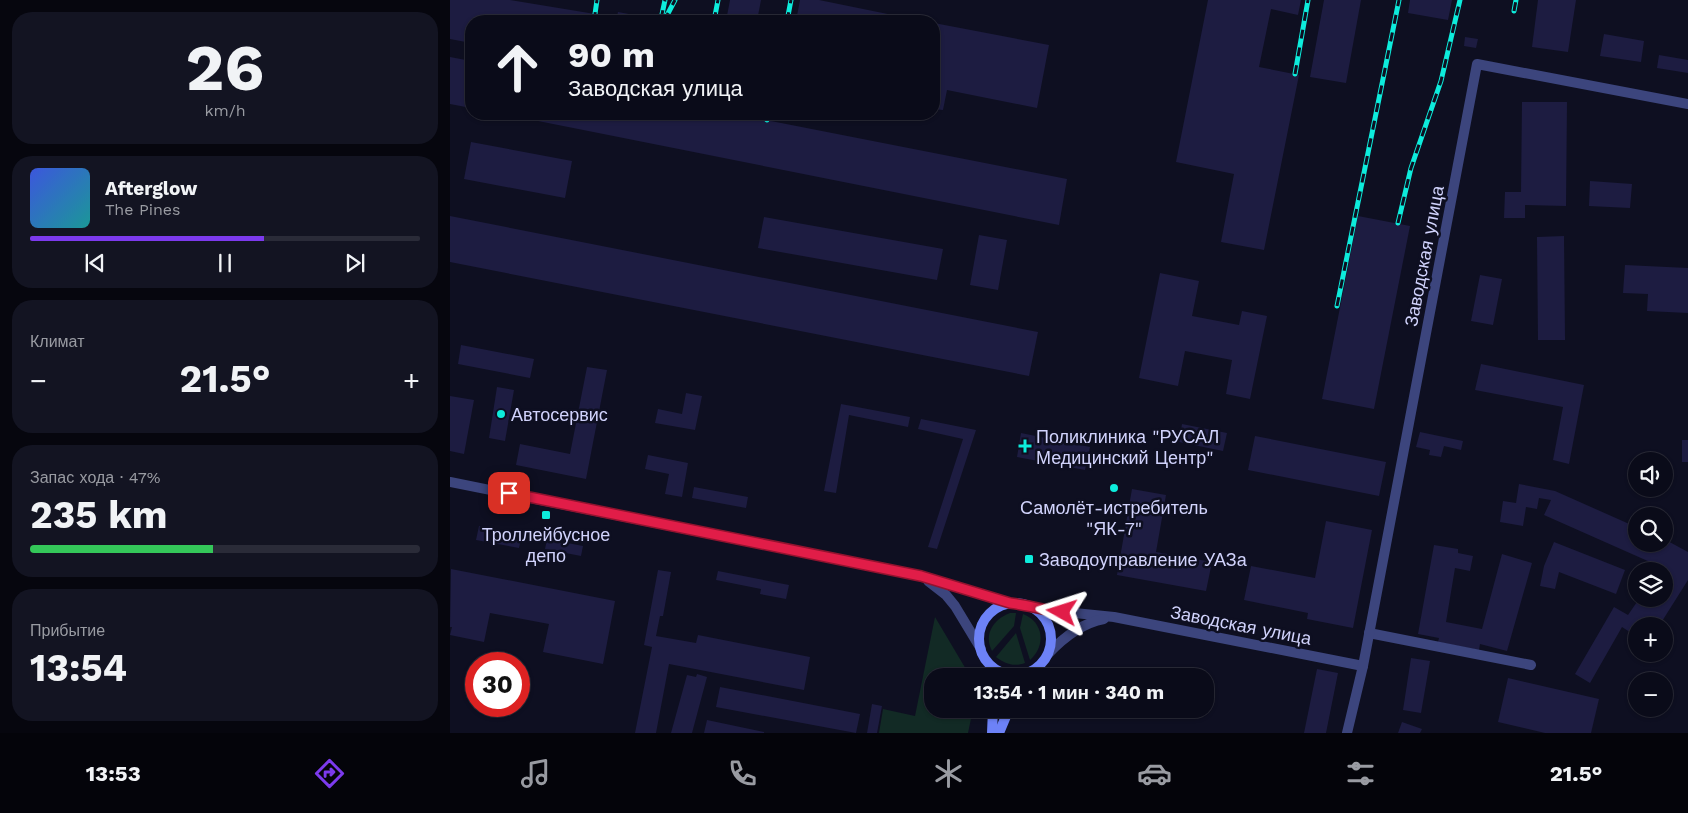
<!DOCTYPE html>
<html lang="ru">
<head>
<meta charset="utf-8">
<style>
	:root { --surface:#0a0b19; --page:#131422; --text:#f1f3f6; --muted:#999ba2; --line:#2a2b38; --accent:#7c3aed }
	body { margin:0; font-family:"Work Sans",sans-serif; background:var(--page); color:var(--text); height:100vh; display:flex; flex-direction:column; font-size:19px; white-space:nowrap }
	* { box-sizing:border-box; margin:0 }
	p { font-size:16px; color:var(--muted) }
	.icon { flex:none; width:28px; height:28px; fill:none; stroke:currentColor; stroke-width:2; stroke-linecap:round; stroke-linejoin:round }
	.map { position:relative; flex:1; overflow:hidden }
	.panel { display:flex; flex-direction:column; gap:12px; padding:12px; background:#06060e; width:450px }
	.panel>* { flex:none }
	.hud { position:absolute; left:15px; top:15px; width:475px; height:105px; border-radius:20px; box-shadow:0 1px 4px #0004,0 0 0 1px var(--line); background:#0a0b19; color:var(--text); overflow:hidden }
	.fabs { position:absolute; left:1178px; top:452px; display:grid; gap:10px }
	.fabs a { display:grid; place-items:center; width:45px; height:45px; border-radius:50%; background:var(--surface); box-shadow:0 1px 4px #0004,0 0 0 1px var(--line); font-size:25px }
	.speed { position:absolute; left:15px; top:652px; display:flex; gap:10px; font-size:25px; font-weight:700; text-align:center }
	.speed>* { display:grid; place-content:center; width:65px; height:65px; border-radius:50%; background:var(--surface); box-shadow:0 1px 4px #0004,0 0 0 1px var(--line); line-height:1 }
	.speed .limit { border:8px solid #d22; background:#fff; color:#111 }
	.pin { position:absolute; display:grid; place-items:center; width:42px; height:42px; color:#fff; margin:-21px; border-radius:10px; box-shadow:0 2px 8px #0006 }
	.me { position:absolute; width:55px; margin:-28px; rotate:276deg; stroke-linejoin:round; filter:drop-shadow(0 0 4px #0008) }
	.turn { display:flex; align-items:center; gap:18px; height:105px; padding:0 20px; font-size:22px }
	.turn .icon { width:65px; height:65px; stroke-width:2.5 }
	.turn b { display:block; font-size:35px; line-height:42px }
	.big { font-size:38px; font-weight:700; line-height:1.1 }
	.panel .widget { flex:1; display:flex; flex-direction:column; justify-content:center; gap:8px; min-width:0; padding:0 18px; border-radius:20px; background:var(--page) }
	.panel .dial { align-items:center; gap:0 }
	.dial b { font-size:65px; line-height:1 }
	.song { display:flex; align-items:center; gap:15px }
	.cover { width:60px; height:60px; border-radius:8px; background:linear-gradient(135deg,hsl(230 70% 55%),hsl(180 70% 35%)) }
	.played { height:5px; border-radius:2px; background:linear-gradient(90deg,var(--accent) 60%,var(--line) 60%) }
	.keys { display:flex; justify-content:space-around; direction:ltr }
	.heat { display:flex; justify-content:space-between; align-items:center; font-size:28px; direction:ltr }
	.charge { height:8px; border-radius:4px; background:linear-gradient(90deg,#34c759 47%,var(--line) 0) }
	.trip { position:absolute; left:474px; top:668px; width:290px; height:50px; border-radius:20px; background:var(--surface); box-shadow:0 1px 4px #0004,0 0 0 1px var(--line); font-weight:700; line-height:50px; text-align:center }
	.dock { display:flex; height:80px; justify-content:space-around; align-items:center; background:#04040a; color:var(--muted) }
	.dock .icon { width:35px; height:35px }
	.dock .active { color:var(--accent) }
	.dock b { font-size:22px; color:var(--text) }
	main { display:flex; flex:1; min-height:0 }
	.map>svg:first-child { display:block }
</style>
</head>
<body>
<main>
<section class="panel">
<div class="widget dial"><b>26</b><p>km/h</p></div>
<div class="widget">
<div class="song"><i class="cover"></i><div><b>Afterglow</b><p>The Pines</p></div></div>
<div class="played"></div>
<div class="keys"><svg class="icon" aria-label="previous" viewBox="0 0 24 24"><path d="M18 5L8 12l10 7zM5 5v14"/></svg><svg class="icon" aria-label="pause" viewBox="0 0 24 24"><path d="M8 5v14M16 5v14"/></svg><svg class="icon" aria-label="next" viewBox="0 0 24 24"><path d="M6 5l10 7-10 7zM19 5v14"/></svg></div>
</div>
<div class="widget"><p>Климат</p>
<div class="heat"><a>−</a><b class="big">21.5°</b><a>+</a></div>
</div>
<div class="widget"><p>Запас хода · 47%</p><b class="big">235 km</b><div class="charge"></div></div>
<div class="widget"><p>Прибытие</p><b class="big">13:54</b></div>
</section>
<div class="map">
<svg width="1238" height="733" viewBox="0 0 1238 733">
	<rect width="100%" height="100%" fill="#0e0f21"/>
	<g fill="#122a25">
		<path d="M560,613H566L564,626L542,651C533,634 544,619 560,613Z"/>
		<path d="M573,614C594,622 596,646 580,660L570,628Z"/>
		<polygon points="485,617 520,676 482,676 482,709 523,709 518,733 429,733 433,709 465,716"/>
		<path d="M566,633L575,663C564,667 555,664 546,657Z"/>
	</g>
	<g fill="#1d1c41">
		<polygon points="0,0 60,0 145,14 144,21 21,21 21,43 0,39"/>
		<polygon points="280,0 311,0 307,21 276,21"/>
		<polygon points="350,0 369,0 472,21 346,21"/>
		<polygon points="758,0 851,0 848,15 821,9 809,67 849,75 814,250 771,242 784,174 726,162"/>
		<polygon points="874,0 911,0 896,83 860,77"/>
		<polygon points="960,0 1002,0 998,20 958,13"/>
		<polygon points="1088,0 1126,0 1118,52 1082,47"/>
		<polygon points="168,12 195,17 194,21 166,21"/>
		<polygon points="484,23 599,45 587,108 497,90 493,110 484,109"/>
		<polygon points="1154,34 1194,41 1191,62 1150,56"/>
		<polygon points="1015,37 1028,39 1026,48 1014,46"/>
		<polygon points="1209,55 1238,60 1238,73 1207,68"/>
		<polygon points="0,57 21,61 21,108 0,104"/>
		<polygon points="1072,102 1117,102 1116,206 1075,205 1075,218 1054,218 1055,192 1071,192"/>
		<polygon points="53,114 285,114 617,179 609,225"/>
		<polygon points="21,142 122,161 115,198 14,179"/>
		<polygon points="1140,181 1182,184 1180,208 1139,206"/>
		<polygon points="0,216 588,332 579,376 0,262"/>
		<polygon points="908,216 960,226 924,409 872,399"/>
		<polygon points="314,217 493,249 487,280 308,248"/>
		<polygon points="529,235 557,240 548,290 520,285"/>
		<polygon points="1114,236 1115,340 1088,340 1087,237"/>
		<polygon points="1175,265 1238,268 1238,313 1197,311 1198,294 1173,293"/>
		<polygon points="710,273 749,281 742,316 789,325 792,311 817,316 800,399 776,394 782,360 735,351 728,386 689,378"/>
		<polygon points="1030,275 1052,279 1043,325 1021,321"/>
		<polygon points="11,345 84,359 80,378 8,364"/>
		<polygon points="1031,364 1134,385 1119,464 1103,460 1113,407 1025,390"/>
		<polygon points="137,367 157,370 136,479 66,465 70,444 120,454"/>
		<polygon points="47,387 64,390 55,441 39,438"/>
		<polygon points="236,393 252,396 245,430 205,423 208,409 232,414"/>
		<polygon points="0,396 24,400 14,454 0,451"/>
		<polygon points="391,404 460,417 458,427 399,415 386,493 374,491"/>
		<polygon points="471,419 526,430 487,549 478,547 513,439 468,429"/>
		<polygon points="732,424 777,433 773,451 729,442"/>
		<polygon points="970,432 1013,441 1011,450 994,446 991,457 979,455 980,450 966,447"/>
		<polygon points="571,433 640,447 635,470 567,457"/>
		<polygon points="805,436 936,462 929,496 798,470"/>
		<rect x="1232" y="440" width="6" height="22"/>
		<polygon points="198,455 238,463 232,497 215,494 219,474 195,469"/>
		<polygon points="1069,484 1105,491 1186,527 1186,544 1214,544 1214,539 1238,552 1238,580 1209,626 1186,626 1186,636 1172,627 1140,683 1125,674 1164,607 1178,615 1189,599 1214,599 1214,571 1206,571 1209,566 1094,515 1101,500 1089,498 1087,509 1076,507 1073,526 1050,522 1053,501 1066,503"/>
		<polygon points="244,487 298,497 296,508 242,498"/>
		<polygon points="682,489 716,495 706,552 762,562 756,591 667,575"/>
		<polygon points="876,521 922,530 903,628 857,619 858,613 794,600 801,566 865,578"/>
		<polygon points="29,526 72,534 69,548 26,540"/>
		<polygon points="97,539 133,546 131,556 95,549"/>
		<polygon points="1104,542 1175,570 1166,594 1109,572 1105,589 1090,586 1094,566"/>
		<polygon points="984,545 1008,549 1008,553 1023,556 1020,571 1005,568 996,622 1032,629 1052,554 1082,563 1057,651 1030,644 1029,650 988,642 989,638 968,634"/>
		<polygon points="1,569 165,601 153,664 93,652 99,624 40,613 34,642 0,635 2,627 0,627"/>
		<polygon points="208,570 221,572 213,616 210,616 206,636 246,643 248,635 360,657 354,690 219,664 206,733 185,733 202,647 194,645"/>
		<polygon points="268,571 339,585 336,599 310,594 311,589 266,580"/>
		<polygon points="961,658 980,661 971,713 953,710"/>
		<polygon points="867,669 888,673 876,733 854,733"/>
		<polygon points="247,674 257,677 242,733 221,733 237,675 246,677"/>
		<polygon points="1058,678 1149,699 1141,733 1095,733 1048,722"/>
		<polygon points="270,687 410,714 406,733 266,707"/>
		<polygon points="422,704 432,706 427,733 417,733"/>
		<polygon points="257,720 314,732 314,733 254,733"/>
		<polygon points="952,722 972,729 970,733 948,733"/>
	</g>
	<g fill="none" stroke-linecap="round" stroke-linejoin="round">
		<g stroke="#3c457d" stroke-width="10">
			<polyline points="585,609 664,617 913,666"/>
			<polyline points="919,633 1081,665"/>
			<path d="M598,654C613,638 632,623 654,619"/>
			<polyline points="897,733 913,666 1027,64 1238,104"/>
		</g>
		<g stroke="#3c457d" stroke-width="10">
			<polyline points="0,482 471,576 559,603"/>
			<polyline points="478,581 496,595 505,606 531,649"/>
		</g>
		<g stroke="#6d82f7" stroke-width="10">
			<circle cx="565" cy="639" r="36"/>
			<polyline points="542,733 543,709"/>
			<polyline points="549,733 559,709"/>
		</g>
		<g stroke="#0decdc" stroke-width="5">
			<g id="rail">
				<polyline points="1064,11 1066,0"/>
				<polyline points="211,19 215,0"/>
				<polyline points="144,21 147,0"/>
				<polyline points="214,21 225,0"/>
				<polyline points="264,21 268,0"/>
				<polyline points="337,21 341,0"/>
				<polyline points="845,74 858,0"/>
				<polyline points="317,120 318,114"/>
				<polyline points="948,223 961,168 991,81 1010,0"/>
				<polyline points="887,306 949,0"/>
			</g>
		</g>
		<use href="#rail" stroke="#0e0f21" stroke-width="3" stroke-dasharray="9" stroke-linecap="butt"/>
	</g>
	<g fill="none" stroke-linecap="round" stroke-linejoin="round">
		<g stroke="#92132f" stroke-width="12">
			<path id="route" d="M59,493L471,576L560,603C577,605 594,610 612,612"/>
		</g>
		<use href="#route" stroke="#e11d48" stroke-width="9"/>
	</g>
	<g fill="#0decdc" stroke="#0e0f21" stroke-width="2">
		<circle cx="51" cy="414" r="5"/>
		<path d="M572.5 438.5h5v5h5v5h-5v5h-5v-5h-5v-5h5z"/>
		<circle cx="664" cy="488" r="5"/>
		<rect x="91" y="510" width="10" height="10" rx="2.5"/>
		<rect x="574" y="554" width="10" height="10" rx="2.5"/>
	</g>
	<g text-anchor="middle" dominant-baseline="central" stroke-width="5" stroke-linejoin="round" paint-order="stroke">
		<g font-size="18" fill="#d1d3fc" stroke="#0e0f21">
			<text transform="translate(974 256) rotate(-79)">Заводская улица</text>
			<text transform="translate(791 625) rotate(11)">Заводская улица</text>
		</g>
		<g font-size="18" fill="#d1d3fc" stroke="#0e0f21" text-anchor="start">
			<text x="61" y="414">Автосервис</text>
			<text x="586" y="436">Поликлиника "РУСАЛ<tspan x="586" dy="21">Медицинский Центр"</tspan></text>
			<text x="664" y="507" text-anchor="middle">Самолёт-истребитель<tspan x="664" dy="21">"ЯК-7"</tspan></text>
			<text x="96" y="534" text-anchor="middle">Троллейбусное<tspan x="96" dy="21">депо</tspan></text>
			<text x="589" y="559">Заводоуправление УАЗа</text>
		</g>
	</g>
</svg>
<div class="fabs">
<a><svg class="icon" aria-label="sound" viewBox="0 0 24 24"><path d="M4 9h4l5-4v14l-5-4H4zM17 9q2 3 0 6"/></svg></a>
<a><svg class="icon" aria-label="search" viewBox="0 0 24 24"><circle cx="10" cy="10" r="6"/><path d="M15 15l6 6"/></svg></a>
<a><svg class="icon" aria-label="layers" viewBox="0 0 24 24"><path d="M12 4l9 5-9 5-9-5zM3 14l9 5 9-5"/></svg></a>
<a>+</a>
<a>−</a>
</div>
<div class="speed"><div class="limit">30</div></div>
<div class="pin" style="left:59px;top:493px;background:#d93025"><svg class="icon" aria-label="arrive" viewBox="0 0 24 24"><path d="M6 21V4h12l-3 4 3 4H6"/></svg></div>
<svg class="me" style="left:612px;top:612px" viewBox="-20 -20 40 40"><path d="M0-17L14 15 0 8-14 15z" fill="#e11d48" stroke="#fff" stroke-width="4"/></svg>
<div class="trip">13:54 · 1 мин · 340 m</div>
<div class="hud">
<div class="turn"><svg class="icon" aria-label="ahead" viewBox="0 0 24 24"><path d="M12 20V5M6 11l6-6 6 6"/></svg><div><b>90 m</b>Заводская улица</div></div>
</div>
</div>
</main>
<nav class="dock">
<b>13:53</b>
<svg class="icon active" aria-label="directions" viewBox="0 0 24 24"><path d="M12 3l9 9-9 9-9-9zM9 14v-3h6M13 9l2 2-2 2"/></svg>
<svg class="icon" aria-label="music" viewBox="0 0 24 24"><path d="M9 18V5l10-2v13"/><circle cx="6" cy="18" r="3"/><circle cx="16" cy="16" r="3"/></svg>
<svg class="icon" aria-label="phone" viewBox="0 0 24 24"><path d="M5 4h4l2 5-3 2q2 4 5 5l2-3 5 2v4C11 20 4 13 5 4z"/></svg>
<svg class="icon" aria-label="climate" viewBox="0 0 24 24"><path d="M12 3v18M4 7l16 10M4 17L20 7"/></svg>
<svg class="icon" aria-label="car" viewBox="0 0 24 24"><path d="M5 17H2v-5l4-1 3-4h7l3 4 3 1v5h-3M9 17h6M6 11h13"/><circle cx="7" cy="17" r="2"/><circle cx="17" cy="17" r="2"/></svg>
<svg class="icon" aria-label="filters" viewBox="0 0 24 24"><path d="M4 7h16M4 17h16"/><circle cx="9" cy="7" r="2"/><circle cx="15" cy="17" r="2"/></svg>
<b>21.5°</b>
</nav>
</body>
</html>
